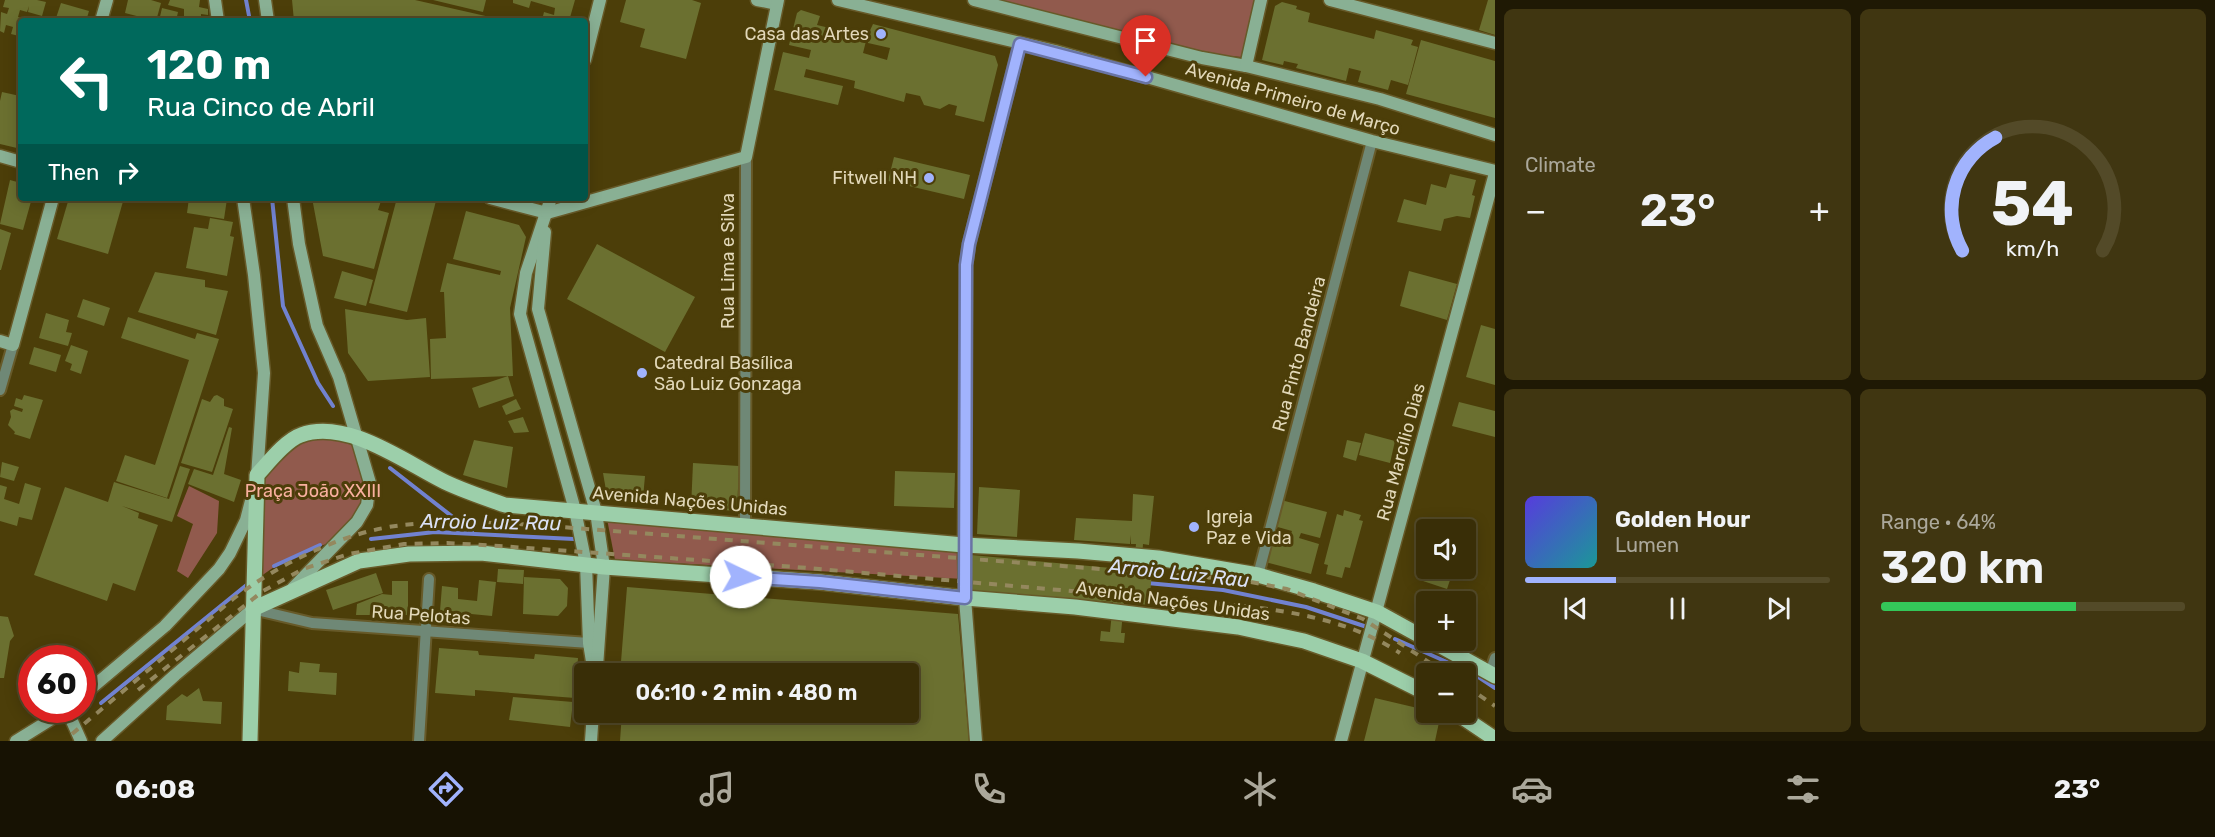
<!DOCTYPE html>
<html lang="en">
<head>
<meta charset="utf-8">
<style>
	:root { --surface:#392e07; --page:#403611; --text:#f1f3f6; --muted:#aba89b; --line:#534a28; --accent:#a1b3fd }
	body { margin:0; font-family:Rubik,sans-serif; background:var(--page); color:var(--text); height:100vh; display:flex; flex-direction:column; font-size:22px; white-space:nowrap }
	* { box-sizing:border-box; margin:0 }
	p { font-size:20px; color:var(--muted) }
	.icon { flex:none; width:33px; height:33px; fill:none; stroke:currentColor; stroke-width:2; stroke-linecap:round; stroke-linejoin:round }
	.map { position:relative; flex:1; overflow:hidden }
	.drawer { display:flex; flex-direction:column; gap:9px; padding:9px; background:#1f1904; width:720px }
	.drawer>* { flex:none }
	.banner { position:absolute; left:18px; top:18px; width:570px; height:183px; border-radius:6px; box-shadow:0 3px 15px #0003,0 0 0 2px var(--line); background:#00695c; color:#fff; overflow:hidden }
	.buttons { position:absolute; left:1416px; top:519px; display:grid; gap:12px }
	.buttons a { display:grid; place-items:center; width:60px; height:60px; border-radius:6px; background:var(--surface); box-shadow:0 3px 15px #0003,0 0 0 2px var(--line); font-size:30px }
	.speed { position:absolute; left:18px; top:645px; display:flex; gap:12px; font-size:30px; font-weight:700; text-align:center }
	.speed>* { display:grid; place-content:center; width:78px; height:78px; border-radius:50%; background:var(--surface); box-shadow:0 3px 15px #0003,0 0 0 2px var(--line); line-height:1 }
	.speed .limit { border:9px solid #d22; background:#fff; color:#111 }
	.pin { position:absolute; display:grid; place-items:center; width:51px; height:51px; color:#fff; margin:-62px -26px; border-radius:50% 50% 50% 0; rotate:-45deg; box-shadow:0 0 6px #0007 }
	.pin .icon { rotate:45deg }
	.me { position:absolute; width:66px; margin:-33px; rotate:93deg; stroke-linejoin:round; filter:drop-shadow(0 0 4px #0008) }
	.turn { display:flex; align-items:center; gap:21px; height:126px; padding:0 30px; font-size:27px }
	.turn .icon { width:78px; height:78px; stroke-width:2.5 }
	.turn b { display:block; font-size:42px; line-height:51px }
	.then { display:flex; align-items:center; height:57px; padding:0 30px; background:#0003; gap:12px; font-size:22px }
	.big { font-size:45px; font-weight:600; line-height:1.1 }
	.drawer .widget { flex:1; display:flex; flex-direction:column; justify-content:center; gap:9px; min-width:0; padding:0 21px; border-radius:9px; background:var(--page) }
	.drawer .dial { align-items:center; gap:0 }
	.dial svg { height:156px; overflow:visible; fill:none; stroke:var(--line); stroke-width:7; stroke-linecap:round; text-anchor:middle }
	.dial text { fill:var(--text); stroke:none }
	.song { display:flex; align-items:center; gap:18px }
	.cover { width:72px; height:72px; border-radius:9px; background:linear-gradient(135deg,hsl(250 70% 55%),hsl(180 70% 35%)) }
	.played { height:6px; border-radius:3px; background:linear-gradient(90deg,var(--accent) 30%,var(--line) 30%) }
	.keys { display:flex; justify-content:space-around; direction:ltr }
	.heat { display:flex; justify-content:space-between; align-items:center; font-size:33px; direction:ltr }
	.charge { height:9px; border-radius:4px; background:linear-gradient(90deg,#34c759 64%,var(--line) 0) }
	.drawer .tiles { flex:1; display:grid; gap:9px; grid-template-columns:repeat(2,1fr) }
	.trip { position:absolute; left:574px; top:663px; width:345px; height:60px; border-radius:6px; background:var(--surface); box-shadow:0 3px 15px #0003,0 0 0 2px var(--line); font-weight:600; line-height:60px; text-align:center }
	.tab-bar { display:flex; height:96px; justify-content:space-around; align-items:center; background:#171203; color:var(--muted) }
	.tab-bar .icon { width:42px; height:42px }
	.tab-bar .on { color:var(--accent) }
	.tab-bar b { font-size:27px; color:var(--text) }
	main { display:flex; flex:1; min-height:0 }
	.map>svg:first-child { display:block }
</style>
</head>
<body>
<main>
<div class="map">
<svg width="1495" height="741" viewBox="0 0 1495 741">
	<rect width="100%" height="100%" fill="#4c3e09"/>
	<g fill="#915a4d">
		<polygon points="997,0 1256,0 1242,57 1203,54"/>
		<path d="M300,435L358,438L367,505L337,542C306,547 277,563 252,583L257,475Z"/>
		<polygon points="189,486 219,501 217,533 188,578 177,571 193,524 177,516"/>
		<polygon points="607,519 963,553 964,579 615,560"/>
	</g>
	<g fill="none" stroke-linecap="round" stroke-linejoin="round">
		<g stroke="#7182d0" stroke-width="4">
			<polyline points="246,0 250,21"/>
			<polyline points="272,198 283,306 318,383 333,406"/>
			<polyline points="390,468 472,532"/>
			<polyline points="371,539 435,532 574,539"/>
			<polyline points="274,566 320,545"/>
			<polyline points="1147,583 1223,590 1306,607 1364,626"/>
			<polyline points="1395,639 1474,674 1495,688"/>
			<polyline points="101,703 249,583"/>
		</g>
	</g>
	<g fill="#6b7030">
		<polygon points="5,0 37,0 46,2 42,16 28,12 29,6 27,12 20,10 18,17 24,19 21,21 19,36 11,34 13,27 6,25 4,33 0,31 1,12 7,14 9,8 3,7"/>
		<polygon points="128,0 151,0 161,3 156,21 125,13"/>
		<polygon points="170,0 200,0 199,7 208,9 208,15 201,14 201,21 184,21 184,9 168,5"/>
		<polygon points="292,0 415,0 490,17 489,21 294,21"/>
		<polygon points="433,0 486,0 483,12"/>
		<polygon points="513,0 575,0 569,21 542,20 544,12 554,15 555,8 531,1 529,8 513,3"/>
		<polygon points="626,0 692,0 701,3 686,59 640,47 645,29 620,22"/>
		<polygon points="1488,0 1495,0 1495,35 1479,30"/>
		<polygon points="1282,2 1297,6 1296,9 1310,13 1308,22 1374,39 1376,30 1413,40 1411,45 1418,47 1408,85 1391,80 1388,90 1358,82 1361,71 1349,68 1346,81 1296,68 1298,64 1284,61 1283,65 1262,60 1275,6"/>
		<polygon points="61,3 89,11 86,21 55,21"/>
		<polygon points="162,8 178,12 176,21 159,21"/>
		<polygon points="801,10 820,16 817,25 867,37 863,53 887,60 890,48 868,43 867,37 873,24 995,56 998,65 984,122 955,115 957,106 949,104 940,109 924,105 920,96 906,93 904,102 854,88 855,81 806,69 804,77 843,86 838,105 774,90 783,52 809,58 811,50 789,45 797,13"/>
		<polygon points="1421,40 1495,61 1495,118 1406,94"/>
		<polygon points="2,92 20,96 16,112 21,113 21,149 0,144 0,101"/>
		<polygon points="894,157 970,175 964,199 888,181"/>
		<polygon points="1450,174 1476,180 1472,195 1475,196 1470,218 1457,216 1444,219 1441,231 1397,222 1404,199 1426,205 1431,184 1446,188"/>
		<polygon points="10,180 21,183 21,198 32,198 23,230 0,224"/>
		<polygon points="69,198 124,198 108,254 57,239"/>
		<polygon points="189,198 227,199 224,219 187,213"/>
		<polygon points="312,198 382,198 378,210 389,213 374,269 323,256"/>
		<polygon points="397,198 425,198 436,201 407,312 369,303"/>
		<polygon points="466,211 519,225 526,237 510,308 513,376 431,379 430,339 446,338 444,292 440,292 447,263 500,275 501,271 453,259"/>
		<polygon points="210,218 233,222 230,236 234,237 227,276 186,268 194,227 208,229"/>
		<polygon points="0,229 11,233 1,270 0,270"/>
		<polygon points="597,244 695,297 665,352 567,299"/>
		<polygon points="342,271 373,280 366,306 334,298"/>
		<polygon points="1409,271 1457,284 1447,320 1400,306"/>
		<polygon points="155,272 205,280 205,287 228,291 216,335 138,312"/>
		<polygon points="83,299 110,308 104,326 77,317"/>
		<polygon points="345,309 407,320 426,318 430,377 368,381 348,353"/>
		<polygon points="46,313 69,320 66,332 72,333 68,346 39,338"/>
		<polygon points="128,317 195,339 197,333 219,339 167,498 116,481 125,455 155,465 189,360 121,338"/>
		<polygon points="1481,325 1495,329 1495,385 1466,377"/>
		<polygon points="71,345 88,351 81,374 70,370 72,364 65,361"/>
		<polygon points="34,347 61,355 56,372 29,364"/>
		<polygon points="508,376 514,396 479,408 472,388"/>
		<polygon points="24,395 43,400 30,439 14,434 15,432 8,425 11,417 10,411 13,409 22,412 23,409 14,406 16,398 22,400"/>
		<polygon points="217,395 224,399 224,406 233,409 212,472 181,463 202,399 210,402 214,396"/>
		<polygon points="516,399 521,409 506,415 502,406"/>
		<polygon points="1459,402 1495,411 1495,437 1452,426"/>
		<polygon points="523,417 529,432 514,433 508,421"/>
		<polygon points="229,427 232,428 224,474 241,480 234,502 188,484 194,469 213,475"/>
		<polygon points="1365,433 1395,441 1390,463 1359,455"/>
		<polygon points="474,440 513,447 507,488 463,475"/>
		<polygon points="1347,440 1361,443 1356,461 1343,457"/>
		<polygon points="2,462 19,467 14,481 0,477"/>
		<polygon points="693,463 739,466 737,511 691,508"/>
		<polygon points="180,466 190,469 172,522 122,506 139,513 138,518 158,525 135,591 113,583 107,601 34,575 65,487 108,502 114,482 169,499"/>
		<polygon points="895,471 955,473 954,508 894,506"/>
		<polygon points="603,473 645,476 643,498 607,496"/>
		<polygon points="25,483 41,488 32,520 19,517 17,526 0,521 0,485 7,487 4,499 19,504"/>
		<polygon points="979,487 1020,490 1017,537 977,534"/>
		<polygon points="1133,494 1154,496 1149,545 1143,544 1141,571 1152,572 1149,605 1124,602 1121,633 1125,633 1124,643 1100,641 1101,631 1110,632 1113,602 968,592 971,555 1133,570 1136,544 1131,544 1131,535 1130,544 1074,540 1076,518 1132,521"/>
		<polygon points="1281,500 1327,512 1320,538 1301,533 1299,538 1319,544 1311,574 1265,562 1273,531 1290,536 1292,531 1274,526"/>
		<polygon points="1344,510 1361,515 1359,520 1363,521 1350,568 1345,567 1342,578 1326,574 1328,565 1324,564 1337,514 1343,516"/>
		<polygon points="1426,561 1426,568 1454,568 1447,589 1420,580"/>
		<polygon points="498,569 524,570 523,584 497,582"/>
		<polygon points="376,573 383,593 333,610 326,590"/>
		<polygon points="524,577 560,579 568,588 567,606 558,616 523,614"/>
		<polygon points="479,580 496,582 492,616 440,611 442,586 458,588 458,599 477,601"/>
		<polygon points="392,581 408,581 408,615 356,615 357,604 382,594 392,595"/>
		<polygon points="627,587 958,614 969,741 620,741 622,712 909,712 909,674 620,674"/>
		<polygon points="0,616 8,617 14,636 10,641 4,678 0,678"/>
		<polygon points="439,648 478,651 479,655 534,659 535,654 578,658 575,698 475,690 475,696 435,693"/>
		<polygon points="300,662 320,664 319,672 337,673 336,695 288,691 289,671 299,673"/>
		<polygon points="199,688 203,701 222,702 221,724 166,720 167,706 182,694 187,697"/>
		<polygon points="513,697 573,702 570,727 509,720"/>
		<polygon points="1375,698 1426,710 1426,712 1441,713 1435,741 1364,741"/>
	</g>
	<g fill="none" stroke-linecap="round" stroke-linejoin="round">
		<g stroke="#675a29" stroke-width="14">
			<g id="street">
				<polyline points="0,390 13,345"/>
				<polyline points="745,526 746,157"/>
				<polyline points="1258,575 1372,141"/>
				<polyline points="253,609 312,623 589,643"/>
				<polyline points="1490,673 1495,658"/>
				<polyline points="419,741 429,579"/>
			</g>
		</g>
		<g stroke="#675a29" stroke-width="15">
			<g id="secondary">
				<polyline points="215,0 218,21"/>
				<polyline points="265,0 268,21"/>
				<polyline points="757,0 777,4"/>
				<polyline points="838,0 1055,51 1372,141 1495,171"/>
				<polyline points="974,0 1202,58 1246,66 1380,99 1495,135"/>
				<polyline points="1330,0 1495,43"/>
				<polyline points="101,21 107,0"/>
				<polyline points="585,60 600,0"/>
				<polyline points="1246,66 1261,0"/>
				<polyline points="0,156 21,162"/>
				<polyline points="243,198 254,275 264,373 257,477"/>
				<polyline points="490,198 547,213"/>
				<polyline points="551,198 526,273 520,314 575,510 586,564 589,643 594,674"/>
				<polyline points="547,213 746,157 778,0"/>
				<polyline points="545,232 538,309 596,512 604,567 597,667"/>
				<polyline points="0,341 13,345 53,198"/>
				<polyline points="293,588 357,522 367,505 370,483 339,377 317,326 299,244 293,198"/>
				<polyline points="82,696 165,626 219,569 230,553 246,520 252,497"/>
				<polyline points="67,710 81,741"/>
				<polyline points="16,741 66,710"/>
				<polyline points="102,741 175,675 253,609"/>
				<polyline points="591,741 593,712"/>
				<polyline points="976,741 965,598 964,545 966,265 969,244 1020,43"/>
				<polyline points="1341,741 1495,173"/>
			</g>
		</g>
		<g stroke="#675a29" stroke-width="18">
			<g id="primary">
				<polyline points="253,609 359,561 409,554 481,553 604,567 820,582 965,598 1075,607 1238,627 1304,641 1362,661 1426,693"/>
				<polyline points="1430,640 1495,676"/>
				<polyline points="1455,712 1495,739"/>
				<path d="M250,741L257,475C268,463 286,440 301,435C347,418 406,463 445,482C464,491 485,498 505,505L964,545L1078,551L1158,558L1258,575L1314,591L1377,612L1426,639"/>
			</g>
		</g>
		<use href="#street" stroke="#6f8876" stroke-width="10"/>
		<use href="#secondary" stroke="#89b094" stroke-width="12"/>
		<use href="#primary" stroke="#9ccfaa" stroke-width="15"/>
		<g stroke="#94885e" stroke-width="4" stroke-dasharray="8 8" stroke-linecap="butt">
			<polyline points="1466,686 1495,706"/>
			<path d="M138,690L263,591L303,569L349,554L404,544L447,543L499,546L796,567L1243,606C1297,612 1353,622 1400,653"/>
			<path d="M72,734L233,599C278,564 346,531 403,525C452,520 501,523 549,526L1241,580L1287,589L1363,619L1447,674"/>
		</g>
	</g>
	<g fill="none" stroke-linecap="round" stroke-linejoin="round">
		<g stroke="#6974a4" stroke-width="15">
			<polyline id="route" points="741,577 820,582 965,598 966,265 969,244 1020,44 1146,77"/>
		</g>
		<use href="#route" stroke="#a1b3fd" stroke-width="10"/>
	</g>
	<g fill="#a1b3fd" stroke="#4c3e09" stroke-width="2">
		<circle cx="881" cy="34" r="6"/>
		<circle cx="929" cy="178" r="6"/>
		<circle cx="642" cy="373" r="6"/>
		<circle cx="1194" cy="527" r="6"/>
	</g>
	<g text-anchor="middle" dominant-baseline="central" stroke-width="6" stroke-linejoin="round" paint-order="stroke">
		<g font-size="18" fill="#e2d8b9" stroke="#4c3e09" text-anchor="end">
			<text x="869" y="34">Casa das Artes</text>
			<text x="917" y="178">Fitwell NH</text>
			<text x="654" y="363" text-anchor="start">Catedral Basílica<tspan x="654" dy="21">São Luiz Gonzaga</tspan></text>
			<text x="1206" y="517" text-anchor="start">Igreja<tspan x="1206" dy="21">Paz e Vida</tspan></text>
		</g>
		<g font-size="18" fill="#e2d8b9" stroke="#4c3e09">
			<text transform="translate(1293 99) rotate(16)">Avenida Primeiro de Março</text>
			<text transform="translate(728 261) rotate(-90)">Rua Lima e Silva</text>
			<text transform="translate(1299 354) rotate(-75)">Rua Pinto Bandeira</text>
			<text transform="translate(1401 452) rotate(-75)">Rua Marcílio Dias</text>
			<text transform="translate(690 501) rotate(5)">Avenida Nações Unidas</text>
			<text transform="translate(1173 601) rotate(8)">Avenida Nações Unidas</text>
			<text transform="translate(421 615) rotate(4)">Rua Pelotas</text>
		</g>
		<g font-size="18" fill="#f9b09f" stroke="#4c3e09">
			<text x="313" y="491">Praça João XXIII</text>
		</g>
		<g font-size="20" font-style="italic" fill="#dbe1f6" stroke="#4c3e09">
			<text transform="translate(491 522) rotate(1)">Arroio Luiz Rau</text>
			<text transform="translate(1179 573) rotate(6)">Arroio Luiz Rau</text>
		</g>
	</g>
</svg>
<div class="buttons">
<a><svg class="icon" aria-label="sound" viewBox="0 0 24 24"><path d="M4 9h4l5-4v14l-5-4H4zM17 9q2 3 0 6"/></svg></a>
<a>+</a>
<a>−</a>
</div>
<div class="speed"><div class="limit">60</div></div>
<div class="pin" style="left:1146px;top:77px;background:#d93025"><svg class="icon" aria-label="arrive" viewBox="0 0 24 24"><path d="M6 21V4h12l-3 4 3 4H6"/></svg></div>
<svg class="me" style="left:741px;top:577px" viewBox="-20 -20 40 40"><circle r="19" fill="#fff"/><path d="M0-13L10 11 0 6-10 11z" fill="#a1b3fd"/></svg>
<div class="trip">06:10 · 2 min · 480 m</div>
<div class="banner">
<div class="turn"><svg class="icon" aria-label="left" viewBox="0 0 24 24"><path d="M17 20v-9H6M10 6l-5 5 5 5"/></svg><div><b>120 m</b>Rua Cinco de Abril</div></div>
<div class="then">Then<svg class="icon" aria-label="right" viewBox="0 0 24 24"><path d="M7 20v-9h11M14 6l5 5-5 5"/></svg></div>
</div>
</div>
<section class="drawer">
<div class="tiles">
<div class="widget"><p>Climate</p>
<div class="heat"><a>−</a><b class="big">23°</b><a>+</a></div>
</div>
<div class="widget dial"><svg viewBox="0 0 100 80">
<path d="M14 69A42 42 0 1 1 86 69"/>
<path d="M14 69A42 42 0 0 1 31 11" stroke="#a1b3fd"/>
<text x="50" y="56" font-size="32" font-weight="700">54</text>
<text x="50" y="72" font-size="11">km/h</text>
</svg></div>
<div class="widget">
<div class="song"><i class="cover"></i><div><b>Golden Hour</b><p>Lumen</p></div></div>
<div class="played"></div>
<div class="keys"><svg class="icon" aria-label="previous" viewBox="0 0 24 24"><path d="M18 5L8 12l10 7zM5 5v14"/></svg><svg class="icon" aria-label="pause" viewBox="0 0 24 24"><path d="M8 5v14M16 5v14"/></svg><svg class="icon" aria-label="next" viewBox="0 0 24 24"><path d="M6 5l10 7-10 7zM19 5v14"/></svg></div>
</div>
<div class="widget"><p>Range · 64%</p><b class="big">320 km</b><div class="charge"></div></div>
</div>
</section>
</main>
<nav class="tab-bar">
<b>06:08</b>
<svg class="icon on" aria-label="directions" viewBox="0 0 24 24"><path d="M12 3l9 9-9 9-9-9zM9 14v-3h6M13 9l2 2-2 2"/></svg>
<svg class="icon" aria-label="music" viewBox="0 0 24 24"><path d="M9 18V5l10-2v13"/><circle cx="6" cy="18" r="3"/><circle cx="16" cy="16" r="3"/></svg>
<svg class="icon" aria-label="phone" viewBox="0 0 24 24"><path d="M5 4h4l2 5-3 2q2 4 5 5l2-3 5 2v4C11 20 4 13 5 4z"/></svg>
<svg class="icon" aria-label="climate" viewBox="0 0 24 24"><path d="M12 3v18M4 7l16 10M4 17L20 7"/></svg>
<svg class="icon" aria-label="car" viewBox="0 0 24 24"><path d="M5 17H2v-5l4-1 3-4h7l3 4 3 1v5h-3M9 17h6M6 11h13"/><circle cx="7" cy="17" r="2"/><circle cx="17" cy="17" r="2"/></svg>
<svg class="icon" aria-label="filters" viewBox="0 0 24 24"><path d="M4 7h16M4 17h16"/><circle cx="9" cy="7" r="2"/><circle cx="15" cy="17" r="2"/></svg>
<b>23°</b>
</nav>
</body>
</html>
